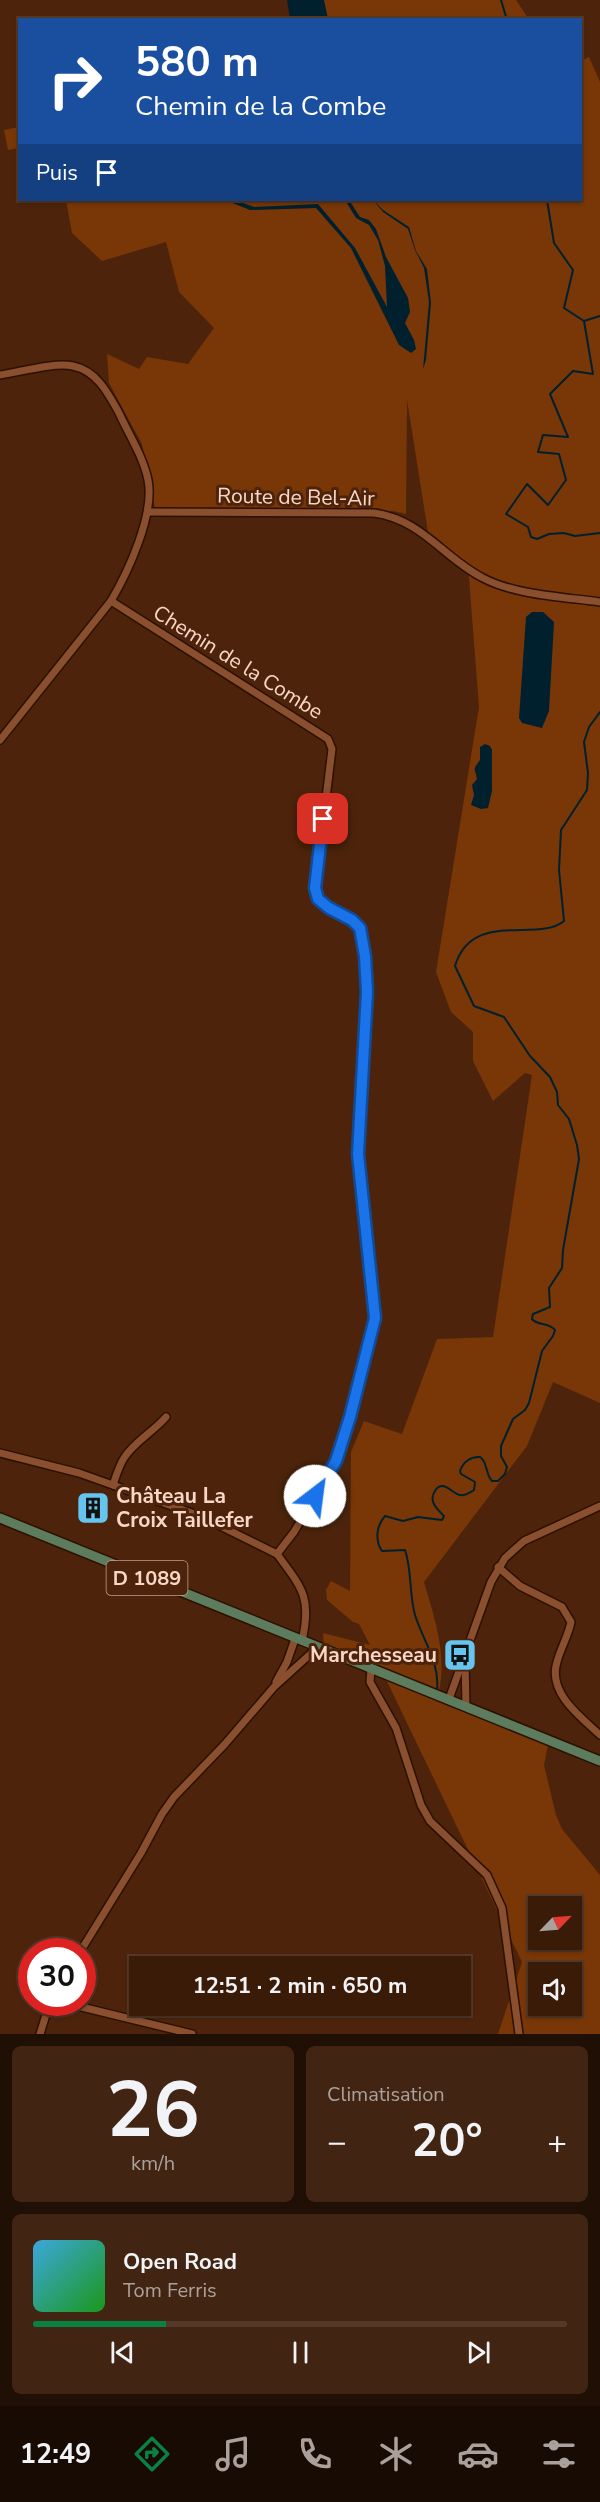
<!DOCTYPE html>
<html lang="fr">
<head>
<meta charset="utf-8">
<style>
	:root { --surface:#3a1b08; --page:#412412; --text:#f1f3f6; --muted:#aba19c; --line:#543929; --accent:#0b8043 }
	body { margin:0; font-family:"Nunito Sans",sans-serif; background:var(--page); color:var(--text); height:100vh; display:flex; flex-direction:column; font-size:22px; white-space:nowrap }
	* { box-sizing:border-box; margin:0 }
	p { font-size:20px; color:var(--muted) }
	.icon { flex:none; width:33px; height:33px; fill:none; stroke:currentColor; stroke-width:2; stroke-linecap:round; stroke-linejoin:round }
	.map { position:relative; height:2034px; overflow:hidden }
	.sheet { display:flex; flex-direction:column; gap:12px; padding:12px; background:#200f04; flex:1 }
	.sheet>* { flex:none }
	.top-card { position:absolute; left:18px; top:18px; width:564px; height:183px; border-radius:0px; box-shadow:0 2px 4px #0004,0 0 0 2px var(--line); background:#1a4fa0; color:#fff; overflow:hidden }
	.needle { width:39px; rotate:65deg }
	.controls { position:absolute; left:528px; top:1896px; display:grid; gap:12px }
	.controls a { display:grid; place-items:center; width:54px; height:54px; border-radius:0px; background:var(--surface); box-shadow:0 2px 4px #0004,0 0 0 2px var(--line); font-size:30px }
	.speed { position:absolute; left:18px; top:1938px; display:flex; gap:12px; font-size:30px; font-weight:700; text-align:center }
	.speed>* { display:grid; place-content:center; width:78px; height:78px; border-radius:50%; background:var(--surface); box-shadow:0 2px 4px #0004,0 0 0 2px var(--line); line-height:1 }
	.speed .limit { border:9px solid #d22; background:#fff; color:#111 }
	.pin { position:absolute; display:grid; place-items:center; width:51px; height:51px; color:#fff; margin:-26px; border-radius:12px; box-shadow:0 3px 9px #0006 }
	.me { position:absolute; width:66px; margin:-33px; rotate:30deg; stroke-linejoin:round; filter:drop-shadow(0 0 4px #0008) }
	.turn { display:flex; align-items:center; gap:21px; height:126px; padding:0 18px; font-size:27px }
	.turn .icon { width:78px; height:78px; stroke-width:2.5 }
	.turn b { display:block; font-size:42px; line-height:51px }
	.then { display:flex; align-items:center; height:57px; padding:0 18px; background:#0003; gap:12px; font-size:22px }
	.big { font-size:45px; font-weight:700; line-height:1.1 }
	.sheet .card { flex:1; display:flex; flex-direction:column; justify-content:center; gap:9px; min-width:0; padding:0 21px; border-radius:9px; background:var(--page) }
	.sheet .dial { align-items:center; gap:0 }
	.dial b { font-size:78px; line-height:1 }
	.song { display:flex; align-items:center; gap:18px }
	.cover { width:72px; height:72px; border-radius:9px; background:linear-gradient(135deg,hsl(200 70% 55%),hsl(120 70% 35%)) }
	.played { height:6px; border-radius:3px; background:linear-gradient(90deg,var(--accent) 25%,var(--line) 25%) }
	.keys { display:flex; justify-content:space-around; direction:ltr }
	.heat { display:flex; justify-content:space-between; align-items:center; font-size:33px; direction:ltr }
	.sheet .tiles { flex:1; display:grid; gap:12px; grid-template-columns:1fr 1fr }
	.card:last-child { grid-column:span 2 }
	.trip { position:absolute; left:129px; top:1956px; width:342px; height:60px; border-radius:0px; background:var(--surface); box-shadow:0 2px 4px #0004,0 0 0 2px var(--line); font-weight:700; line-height:60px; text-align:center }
	.dock { display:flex; height:96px; justify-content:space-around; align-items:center; background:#170b03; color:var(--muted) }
	.dock .icon { width:42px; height:42px }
	.dock .current { color:var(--accent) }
	.dock b { font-size:27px; color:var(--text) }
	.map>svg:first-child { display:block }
</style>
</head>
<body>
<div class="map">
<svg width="600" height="2034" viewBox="0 0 600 2034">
	<rect width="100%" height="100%" fill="#4d240b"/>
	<g fill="#793606" fill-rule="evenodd">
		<polygon points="320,0 516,0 526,15 526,20 324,19"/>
		<path d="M589,57L600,82V1403L553,1382L527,1446L424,1582C435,1620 450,1662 436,1701L548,1745L544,1765L556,1815L562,1829L600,1875V2034H498L522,1962L381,1669L324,1647L323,1633L370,1645L359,1624L353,1622L327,1600L326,1590L331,1581L350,1591L351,1452L364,1421L402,1434L437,1339L493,1337L532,1075L525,1073L493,1101L473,1061V1032L451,1012L436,972L479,707L468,565L428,532L407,400L406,514L393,511L155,508L142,444L109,383L107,354L139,369L147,357L188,364L214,328L179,292L166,242L102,261L72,233L66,200H580L581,61ZM538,1906H572V1940H538ZM538,1972H572V2006H538Z"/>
		<polygon points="19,127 19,148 8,150 4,130"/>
	</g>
	<g fill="#00202d">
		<polygon points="287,0 324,0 328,19 290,19"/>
		<polygon points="225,200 235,200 254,207 318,204 355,248 387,307 385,266 378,240 369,225 356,218 345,200 349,200 360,217 369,220 376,229 386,257 408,298 410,312 405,323 414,340 416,349 411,353 399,345 351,248 316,208 250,210"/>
		<polygon points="373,200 383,210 409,227 416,251 427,269 431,303 426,360 423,369 429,302 424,268 415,250 408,229 383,212"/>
		<polygon points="532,612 543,612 554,622 549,711 542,728 522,723 519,718 526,617"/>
		<path d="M485,744L490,746L492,750V791L488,808L481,809L471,805L474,795L472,785L477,779C475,767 472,771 480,760V747Z"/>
	</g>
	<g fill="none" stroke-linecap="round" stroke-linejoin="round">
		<g stroke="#00202d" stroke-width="2">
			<polyline points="501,0 507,20"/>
			<polyline points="547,200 554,243 573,270 564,308 584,321 593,374 573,371 550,394 568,437 543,435 538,452 559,454 566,480 548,505 527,484 506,514 528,527 531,537 537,539 549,534 564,533 575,536 600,533"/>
			<polyline points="584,321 600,316"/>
			<path d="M437,1690C440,1662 423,1641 415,1615C409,1594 412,1570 405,1550L382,1551C375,1541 376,1526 385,1516L403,1521L418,1517L442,1520L444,1516C437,1509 428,1501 435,1491C437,1488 438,1486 443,1486C449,1487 454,1494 460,1495C465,1496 469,1493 474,1490L475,1482L461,1474L460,1471C463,1462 471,1456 480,1457C488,1462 485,1474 492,1481H498L505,1474L507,1467L501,1456V1446L513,1419L525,1410L529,1403L542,1351L553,1336L555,1330C548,1322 538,1326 532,1319L533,1314L550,1307L549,1288L562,1268L563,1250L579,1159L577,1145L569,1119L558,1105L557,1092L550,1077L530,1056L504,1017L474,1006L455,966C472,909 538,943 564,921L559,870L561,830L587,790L588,773L584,742L589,727L600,712"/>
		</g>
		<g stroke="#2c1001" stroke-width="10">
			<g id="minor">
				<path d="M0,375C20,372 54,362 73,366C97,371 108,393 119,413C129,435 143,456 148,480C155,514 128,572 111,601L0,740"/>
				<path d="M148,512L374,513C423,520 442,557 483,578C515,595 564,597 600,602"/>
				<path d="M111,601L328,739L332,749L315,888L318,899L329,908L352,919L360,928L365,956L367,992L358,1154L375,1318L350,1417L336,1461L294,1532L277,1554C302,1588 312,1597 302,1641"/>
				<polyline points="0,1453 79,1473 200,1516 277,1554"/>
				<path d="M113,1485C116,1476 119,1466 124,1458C134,1442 153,1432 166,1417"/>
				<path d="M498,1567L520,1586L562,1607L571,1622C568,1637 559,1651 556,1666C550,1695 582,1718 600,1735"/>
				<polyline points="465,1659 466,1707"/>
				<polyline points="371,1669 370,1682 396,1728 421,1805 430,1821 487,1875 502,1908 519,2034"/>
				<polyline points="276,1682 287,1662 295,1639"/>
				<polyline points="449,1699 491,1582 505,1558 524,1541 600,1506"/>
				<polyline points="80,1952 141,1853 162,1814 174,1797 225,1744 274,1687 317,1648"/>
				<polyline points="61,2002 192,2034"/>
				<polyline points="40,2034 50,2002"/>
			</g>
		</g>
		<g stroke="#2c1001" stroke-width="12">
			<polyline id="major" points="0,1518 600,1761"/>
		</g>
		<use href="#minor" stroke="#894f2f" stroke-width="7"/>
		<use href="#major" stroke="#5d7c5e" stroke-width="9"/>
	</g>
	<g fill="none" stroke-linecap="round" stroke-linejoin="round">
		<g stroke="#114b97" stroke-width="15">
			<polyline id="route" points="315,1496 336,1461 350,1417 375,1318 358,1154 367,992 365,956 360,928 352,920 329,908 318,899 315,888 323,819"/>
		</g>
		<use href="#route" stroke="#1a73e8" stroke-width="10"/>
	</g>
	<defs>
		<g id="building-square" transform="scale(1.725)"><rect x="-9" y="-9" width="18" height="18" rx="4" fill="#65c5ee" stroke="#4d240b"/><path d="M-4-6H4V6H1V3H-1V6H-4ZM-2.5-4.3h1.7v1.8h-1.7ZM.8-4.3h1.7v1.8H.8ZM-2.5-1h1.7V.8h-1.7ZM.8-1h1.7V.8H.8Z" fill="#111"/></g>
		<g id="bus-square" transform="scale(1.725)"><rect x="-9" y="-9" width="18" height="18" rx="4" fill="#65c5ee" stroke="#4d240b"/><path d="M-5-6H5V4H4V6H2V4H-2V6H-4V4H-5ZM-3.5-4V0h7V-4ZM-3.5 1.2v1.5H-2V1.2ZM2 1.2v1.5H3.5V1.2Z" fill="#111"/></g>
	</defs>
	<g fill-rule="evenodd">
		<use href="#building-square" x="93" y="1508"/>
		<use href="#bus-square" x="460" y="1655"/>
	</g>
	<g text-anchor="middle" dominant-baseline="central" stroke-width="6" stroke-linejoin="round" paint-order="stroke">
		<rect fill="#4d240b" stroke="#c5a18d" stroke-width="1.5" x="106.5" y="1561" width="81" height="34" rx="4.5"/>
		<g font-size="20" font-weight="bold" fill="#f9d7c5">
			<text x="147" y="1578">D 1089</text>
		</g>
		<g font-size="21" fill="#f9d7c5" stroke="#4d240b">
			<text transform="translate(296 497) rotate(1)">Route de Bel-Air</text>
			<text transform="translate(238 662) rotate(32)">Chemin de la Combe</text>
		</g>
		<g font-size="21" font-weight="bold" fill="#f9d7c5" stroke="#4d240b" text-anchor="start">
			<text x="116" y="1496">Château La<tspan x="116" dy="24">Croix Taillefer</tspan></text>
			<text x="437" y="1655" text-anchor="end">Marchesseau</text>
		</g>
	</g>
</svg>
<div class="controls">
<a><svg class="needle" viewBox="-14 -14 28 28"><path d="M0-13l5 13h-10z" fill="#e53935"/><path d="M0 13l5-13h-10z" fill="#aba19c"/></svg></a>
<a><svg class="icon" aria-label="sound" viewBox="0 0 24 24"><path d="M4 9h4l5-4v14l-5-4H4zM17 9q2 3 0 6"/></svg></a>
</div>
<div class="speed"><div class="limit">30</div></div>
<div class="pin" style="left:323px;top:819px;background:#d93025"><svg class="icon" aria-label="arrive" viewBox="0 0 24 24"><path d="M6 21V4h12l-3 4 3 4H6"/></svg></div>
<svg class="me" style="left:315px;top:1496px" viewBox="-20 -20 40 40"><circle r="19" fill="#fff"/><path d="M0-13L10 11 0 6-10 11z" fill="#1a73e8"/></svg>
<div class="trip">12:51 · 2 min · 650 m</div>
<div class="top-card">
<div class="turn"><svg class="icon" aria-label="right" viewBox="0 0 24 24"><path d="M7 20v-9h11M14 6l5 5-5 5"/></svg><div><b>580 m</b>Chemin de la Combe</div></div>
<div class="then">Puis<svg class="icon" aria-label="arrive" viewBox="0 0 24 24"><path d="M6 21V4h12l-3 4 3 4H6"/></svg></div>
</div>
</div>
<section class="sheet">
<div class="tiles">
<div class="card dial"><b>26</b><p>km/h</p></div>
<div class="card"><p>Climatisation</p>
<div class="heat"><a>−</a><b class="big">20°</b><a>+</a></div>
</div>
<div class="card">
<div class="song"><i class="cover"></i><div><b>Open Road</b><p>Tom Ferris</p></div></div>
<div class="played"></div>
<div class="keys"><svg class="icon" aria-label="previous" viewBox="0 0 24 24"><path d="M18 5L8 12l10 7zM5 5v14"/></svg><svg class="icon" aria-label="pause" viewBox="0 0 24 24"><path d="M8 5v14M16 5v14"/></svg><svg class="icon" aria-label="next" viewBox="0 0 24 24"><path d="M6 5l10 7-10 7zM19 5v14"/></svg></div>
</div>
</div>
</section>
<nav class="dock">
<b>12:49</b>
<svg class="icon current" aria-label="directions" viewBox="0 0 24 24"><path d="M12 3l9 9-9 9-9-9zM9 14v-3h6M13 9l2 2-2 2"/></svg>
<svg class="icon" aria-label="music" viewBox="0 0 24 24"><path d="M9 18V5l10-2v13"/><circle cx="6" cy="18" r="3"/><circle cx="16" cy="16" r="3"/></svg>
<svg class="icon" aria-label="phone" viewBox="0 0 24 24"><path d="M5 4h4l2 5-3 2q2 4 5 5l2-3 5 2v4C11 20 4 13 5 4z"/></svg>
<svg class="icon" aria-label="climate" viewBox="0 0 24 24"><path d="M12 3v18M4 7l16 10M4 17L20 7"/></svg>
<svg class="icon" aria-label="car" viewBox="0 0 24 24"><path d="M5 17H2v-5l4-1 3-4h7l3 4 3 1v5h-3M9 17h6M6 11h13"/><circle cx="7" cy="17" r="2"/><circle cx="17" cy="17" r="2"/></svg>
<svg class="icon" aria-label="filters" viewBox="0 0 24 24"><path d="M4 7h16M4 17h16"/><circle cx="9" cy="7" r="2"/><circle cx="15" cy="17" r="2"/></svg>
</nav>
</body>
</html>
